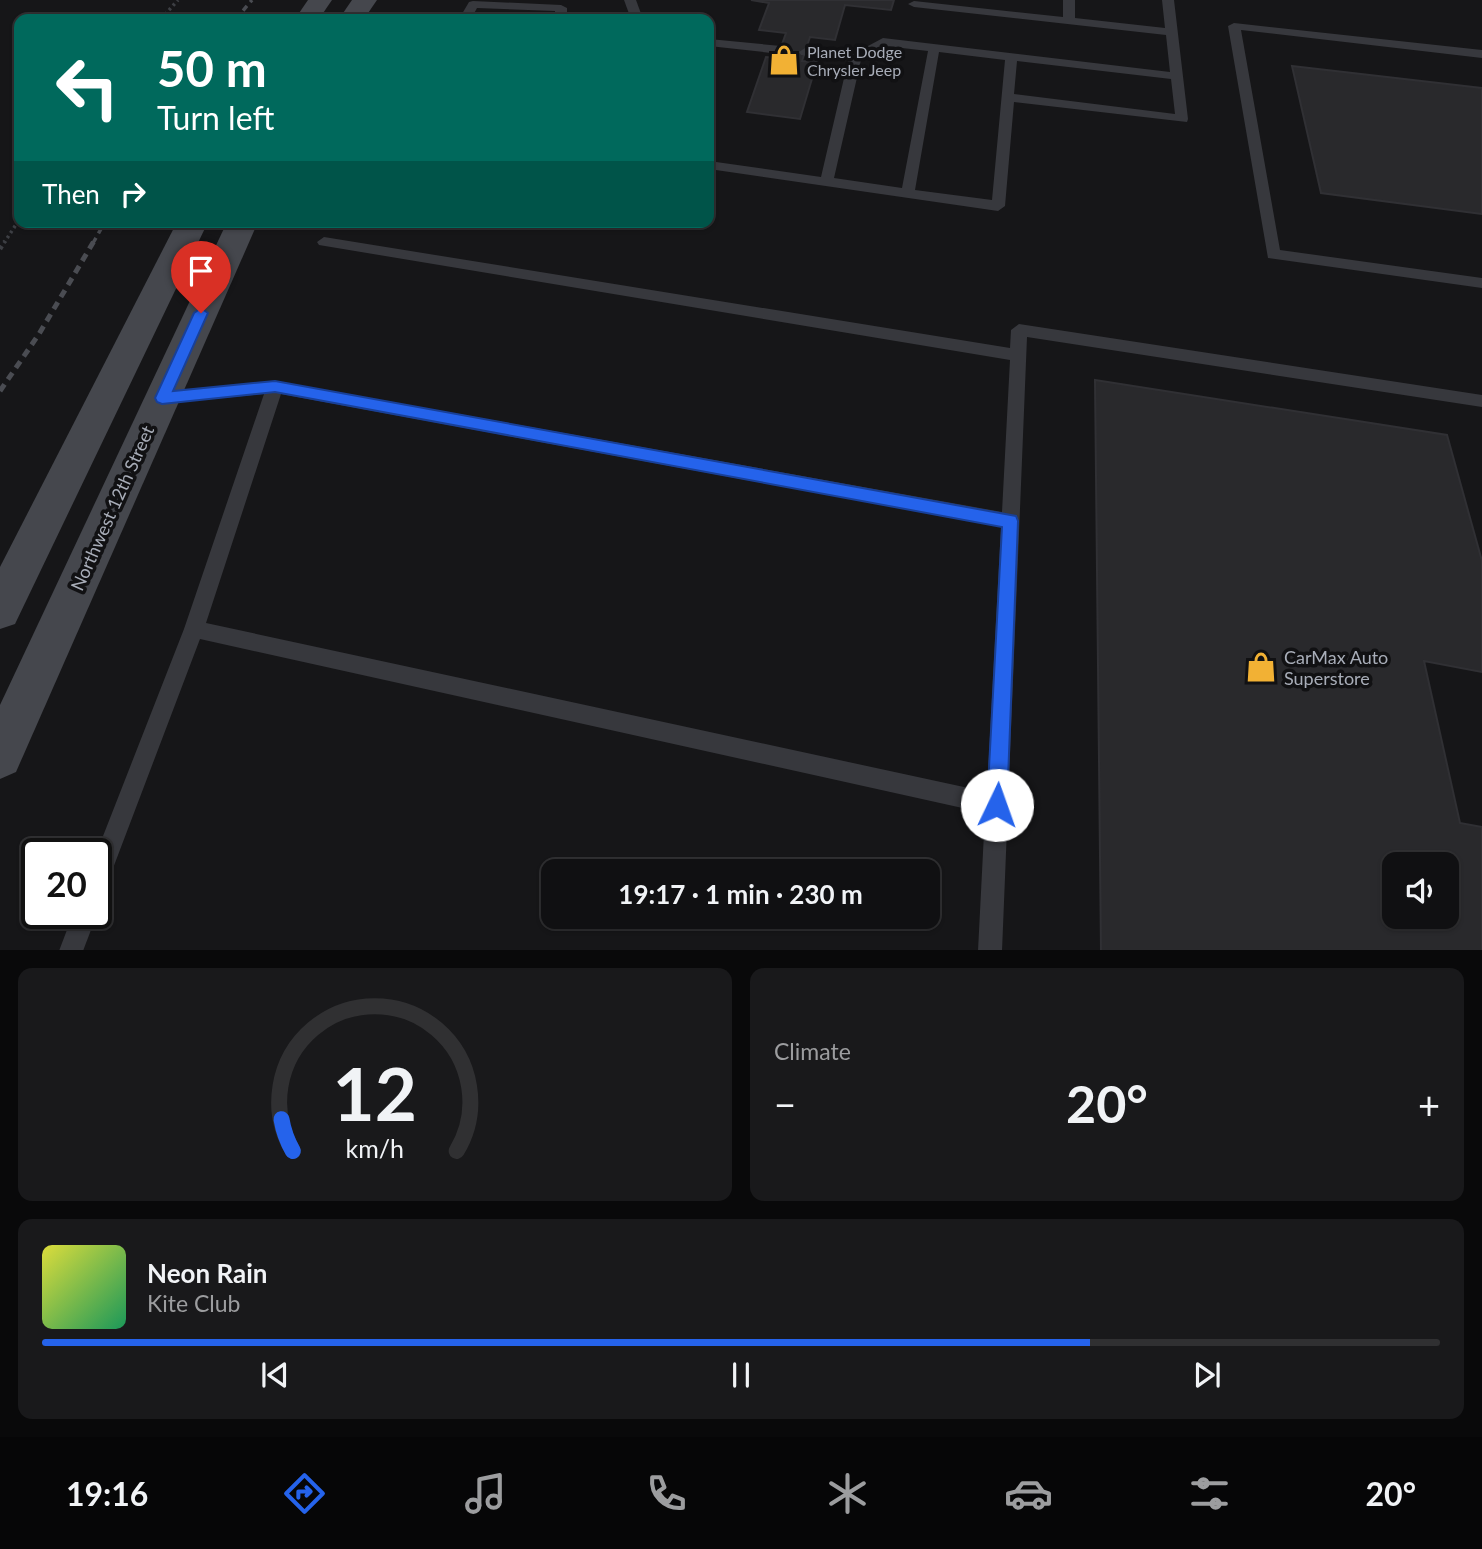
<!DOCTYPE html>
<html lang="en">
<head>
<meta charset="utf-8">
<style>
	:root { --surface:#101012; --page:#19191b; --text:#f1f3f6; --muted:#9c9d9f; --line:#303032; --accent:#2563eb }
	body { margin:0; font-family:Lato,sans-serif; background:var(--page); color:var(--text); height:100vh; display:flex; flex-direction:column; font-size:26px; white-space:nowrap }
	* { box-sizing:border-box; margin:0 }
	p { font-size:23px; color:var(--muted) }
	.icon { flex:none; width:38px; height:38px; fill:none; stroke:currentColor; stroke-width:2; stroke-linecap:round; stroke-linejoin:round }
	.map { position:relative; height:950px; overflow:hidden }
	.side { display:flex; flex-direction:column; gap:18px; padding:18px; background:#09090a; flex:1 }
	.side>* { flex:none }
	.guide { position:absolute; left:14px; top:14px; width:700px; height:214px; border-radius:14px; box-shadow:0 2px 5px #0004,0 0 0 2px var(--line); background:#00695c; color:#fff; overflow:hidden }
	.controls { position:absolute; left:1382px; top:852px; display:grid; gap:14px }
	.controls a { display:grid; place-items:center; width:77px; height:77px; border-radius:14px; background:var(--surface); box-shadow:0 2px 5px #0004,0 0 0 2px var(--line); font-size:35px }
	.speed { position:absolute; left:21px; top:838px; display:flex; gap:14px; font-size:35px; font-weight:700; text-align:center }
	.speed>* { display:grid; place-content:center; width:91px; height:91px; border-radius:50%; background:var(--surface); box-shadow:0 2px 5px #0004,0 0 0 2px var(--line); line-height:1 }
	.speed .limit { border:4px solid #111; border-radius:10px; background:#fff; color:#111 }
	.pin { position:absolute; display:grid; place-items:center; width:60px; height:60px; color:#fff; margin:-72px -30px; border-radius:50% 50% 50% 0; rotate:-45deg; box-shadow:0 0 7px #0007 }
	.pin .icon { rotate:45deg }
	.me { position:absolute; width:77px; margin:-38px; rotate:3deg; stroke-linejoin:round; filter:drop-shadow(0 0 5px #0008) }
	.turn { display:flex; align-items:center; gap:24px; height:147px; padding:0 28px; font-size:32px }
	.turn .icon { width:91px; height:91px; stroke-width:2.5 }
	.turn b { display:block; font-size:49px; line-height:60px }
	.then { display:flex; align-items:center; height:66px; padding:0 28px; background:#0003; gap:14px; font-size:26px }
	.big { font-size:52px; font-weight:700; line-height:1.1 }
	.side .card { flex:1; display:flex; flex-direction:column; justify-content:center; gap:10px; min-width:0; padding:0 24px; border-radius:14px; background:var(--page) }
	.side .dial { align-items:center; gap:0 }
	.dial svg { height:182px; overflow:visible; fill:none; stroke:var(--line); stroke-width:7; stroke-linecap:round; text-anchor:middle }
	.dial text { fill:var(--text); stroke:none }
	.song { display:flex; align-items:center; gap:21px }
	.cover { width:84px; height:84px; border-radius:10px; background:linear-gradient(135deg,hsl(60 70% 55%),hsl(150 70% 35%)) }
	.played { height:7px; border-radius:4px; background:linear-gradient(90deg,var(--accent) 75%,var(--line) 75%) }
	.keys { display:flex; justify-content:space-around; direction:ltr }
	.heat { display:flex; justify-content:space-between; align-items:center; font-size:38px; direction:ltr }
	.side .tiles { flex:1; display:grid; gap:18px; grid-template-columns:1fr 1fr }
	.card:last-child { grid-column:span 2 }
	.trip { position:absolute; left:541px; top:859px; width:399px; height:70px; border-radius:14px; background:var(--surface); box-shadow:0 2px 5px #0004,0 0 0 2px var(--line); font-weight:700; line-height:70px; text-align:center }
	.menu { display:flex; height:112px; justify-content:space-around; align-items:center; background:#060607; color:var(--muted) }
	.menu .icon { width:49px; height:49px }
	.menu .active { color:var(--accent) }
	.menu b { font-size:32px; color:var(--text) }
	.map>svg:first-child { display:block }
</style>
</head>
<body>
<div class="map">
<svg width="1482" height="951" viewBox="0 0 1482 951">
	<rect width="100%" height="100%" fill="#161618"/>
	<g fill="#29292c" stroke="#303034" stroke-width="2" fill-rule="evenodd">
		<polygon points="894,0 891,10 845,5 835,40 810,37 802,61 817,62 800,119 747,112 766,57 777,58 786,33 759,30 769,3 751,0"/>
		<polygon points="1292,66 1482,88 1482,214 1321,193"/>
		<path d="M1095,380L1447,435L1482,561V672L1424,661L1460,823L1482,827V951H1101ZM1395,864H1447V917H1395Z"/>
	</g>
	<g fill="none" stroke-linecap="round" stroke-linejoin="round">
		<g stroke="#3d3f44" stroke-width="3.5" stroke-dasharray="2.5 3.5" stroke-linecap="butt">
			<polyline points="161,19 178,0"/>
			<polyline points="4,243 19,220"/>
		</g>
		<polyline stroke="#3d3f44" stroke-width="4.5" stroke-dasharray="3.5 5" stroke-linecap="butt" points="0,249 5,241"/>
		<g fill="#37383d" fill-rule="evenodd">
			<polygon points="624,0 636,0 643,19 631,19"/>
			<path d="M1063,0H1075V18L1165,28L1162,0H1174L1188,119L1187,122L1014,102L1005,206L998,211L709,169V161L821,177L848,61L801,55L799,52L805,48L853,54L883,38L1170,72L1166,35L914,7L908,4L914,1L1063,17ZM885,46L928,51L902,188L834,178L861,60ZM939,52L1005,60L992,200L915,190ZM1017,61L1171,79L1175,114L1014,94Z"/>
			<polygon points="473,1 561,5 567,8 567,19 555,19 555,11 477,8 471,19 459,19 469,2"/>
			<polygon points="1234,23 1482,50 1482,58 1241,30 1280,250 1482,278 1482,288 1268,258 1228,26"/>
			<polygon points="709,39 781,46 787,50 781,54 709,46"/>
			<path d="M324,237L1010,348L1011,330L1019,324L1482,395V407L1027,337L1002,951H978L985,813L200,639L107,884L104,892L96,895V854L184,629L264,394L162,404L156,403L154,398L156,393L275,381L1002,512L1010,360L319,245L317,242ZM281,394L1001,527L987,792L206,623Z"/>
			<polygon points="73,914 97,914 83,951 59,951"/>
		</g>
		<g fill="#45474d" fill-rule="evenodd">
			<polygon points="308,0 332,0 319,19 295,19"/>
			<polygon points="352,0 377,0 364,19 339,19"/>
			<polygon points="177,222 208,222 15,624 0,629 0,567"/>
			<polygon points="227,222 258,222 16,772 0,779 0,705"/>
		</g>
		<g stroke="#4a4c52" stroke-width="3.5" stroke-dasharray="6 5" stroke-linecap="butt">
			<polyline points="236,19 252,0"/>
			<polyline points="93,243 105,222"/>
		</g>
		<polyline stroke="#4a4c52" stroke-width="5" stroke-dasharray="8 6" stroke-linecap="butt" points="0,391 39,334 94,241"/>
	</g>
	<polygon fill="#2563eb" stroke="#184099" stroke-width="2" points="201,308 208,313 173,391 275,381 1016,516 1018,521 1007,805 1004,812 997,815 990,812 987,805 1002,527 275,392 162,404 157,402 155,398 194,313"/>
	<defs>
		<g id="shop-bare" transform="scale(2.415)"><path d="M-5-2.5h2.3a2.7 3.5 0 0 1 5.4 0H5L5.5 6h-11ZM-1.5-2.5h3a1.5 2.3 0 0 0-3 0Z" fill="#f2b134" stroke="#111113" stroke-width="2.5" paint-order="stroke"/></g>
	</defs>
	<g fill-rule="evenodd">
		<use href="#shop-bare" x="784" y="60"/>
		<use href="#shop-bare" x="1261" y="667"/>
	</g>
	<g text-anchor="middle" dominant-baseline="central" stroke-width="7" stroke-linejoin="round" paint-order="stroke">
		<g font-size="16" fill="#a8adb8" stroke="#111113" text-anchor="start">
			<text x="807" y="51">Planet Dodge<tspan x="807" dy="18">Chrysler Jeep</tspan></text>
		</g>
		<g font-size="18" fill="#a8adb8" stroke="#111113">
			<text transform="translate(112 508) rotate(-66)">Northwest 12th Street</text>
		</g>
		<g font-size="18" fill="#a8adb8" stroke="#111113" text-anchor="start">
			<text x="1284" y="657">CarMax Auto<tspan x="1284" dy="21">Superstore</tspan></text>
		</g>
	</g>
</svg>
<div class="controls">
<a><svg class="icon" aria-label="sound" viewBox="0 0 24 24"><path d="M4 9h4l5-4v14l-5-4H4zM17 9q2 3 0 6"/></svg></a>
</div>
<div class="speed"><div class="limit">20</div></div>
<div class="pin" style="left:201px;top:313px;background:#d93025"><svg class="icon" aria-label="arrive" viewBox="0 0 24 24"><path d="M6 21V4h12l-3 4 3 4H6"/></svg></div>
<svg class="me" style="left:997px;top:805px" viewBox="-20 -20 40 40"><circle r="19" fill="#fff"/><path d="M0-13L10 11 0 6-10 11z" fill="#2563eb"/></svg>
<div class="trip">19:17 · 1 min · 230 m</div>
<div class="guide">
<div class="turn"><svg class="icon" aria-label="left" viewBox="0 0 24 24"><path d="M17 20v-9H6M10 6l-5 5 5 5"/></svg><div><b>50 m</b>Turn left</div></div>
<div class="then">Then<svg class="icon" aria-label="right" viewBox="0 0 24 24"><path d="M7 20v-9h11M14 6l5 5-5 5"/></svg></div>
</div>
</div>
<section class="side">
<div class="tiles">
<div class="card dial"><svg viewBox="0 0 100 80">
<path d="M14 69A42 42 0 1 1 86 69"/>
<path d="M14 69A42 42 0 0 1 9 55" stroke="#2563eb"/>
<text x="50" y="56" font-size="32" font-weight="700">12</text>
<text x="50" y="72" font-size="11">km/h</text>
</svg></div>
<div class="card"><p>Climate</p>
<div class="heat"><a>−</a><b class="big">20°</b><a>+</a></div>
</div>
<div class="card">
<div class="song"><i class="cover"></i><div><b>Neon Rain</b><p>Kite Club</p></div></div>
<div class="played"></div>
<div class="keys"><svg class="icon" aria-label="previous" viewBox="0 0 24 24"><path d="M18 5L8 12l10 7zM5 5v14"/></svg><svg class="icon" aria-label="pause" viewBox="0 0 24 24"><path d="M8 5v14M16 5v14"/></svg><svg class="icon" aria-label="next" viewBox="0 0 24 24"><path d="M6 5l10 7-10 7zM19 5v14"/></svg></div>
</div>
</div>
</section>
<nav class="menu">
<b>19:16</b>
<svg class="icon active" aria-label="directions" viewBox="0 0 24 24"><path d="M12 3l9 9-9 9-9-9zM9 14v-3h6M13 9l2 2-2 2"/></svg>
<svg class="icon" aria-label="music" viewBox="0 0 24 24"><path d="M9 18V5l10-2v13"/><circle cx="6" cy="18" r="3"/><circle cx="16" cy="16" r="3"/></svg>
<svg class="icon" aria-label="phone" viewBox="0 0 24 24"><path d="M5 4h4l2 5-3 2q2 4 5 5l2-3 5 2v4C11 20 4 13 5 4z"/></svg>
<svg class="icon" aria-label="climate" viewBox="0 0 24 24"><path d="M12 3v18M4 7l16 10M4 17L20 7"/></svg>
<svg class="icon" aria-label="car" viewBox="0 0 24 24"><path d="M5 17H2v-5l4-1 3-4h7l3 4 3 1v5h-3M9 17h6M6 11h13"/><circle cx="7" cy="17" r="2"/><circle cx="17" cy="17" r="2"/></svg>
<svg class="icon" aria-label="filters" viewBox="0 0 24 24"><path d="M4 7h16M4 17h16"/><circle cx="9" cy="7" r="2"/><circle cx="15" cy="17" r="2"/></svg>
<b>20°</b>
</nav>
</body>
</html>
